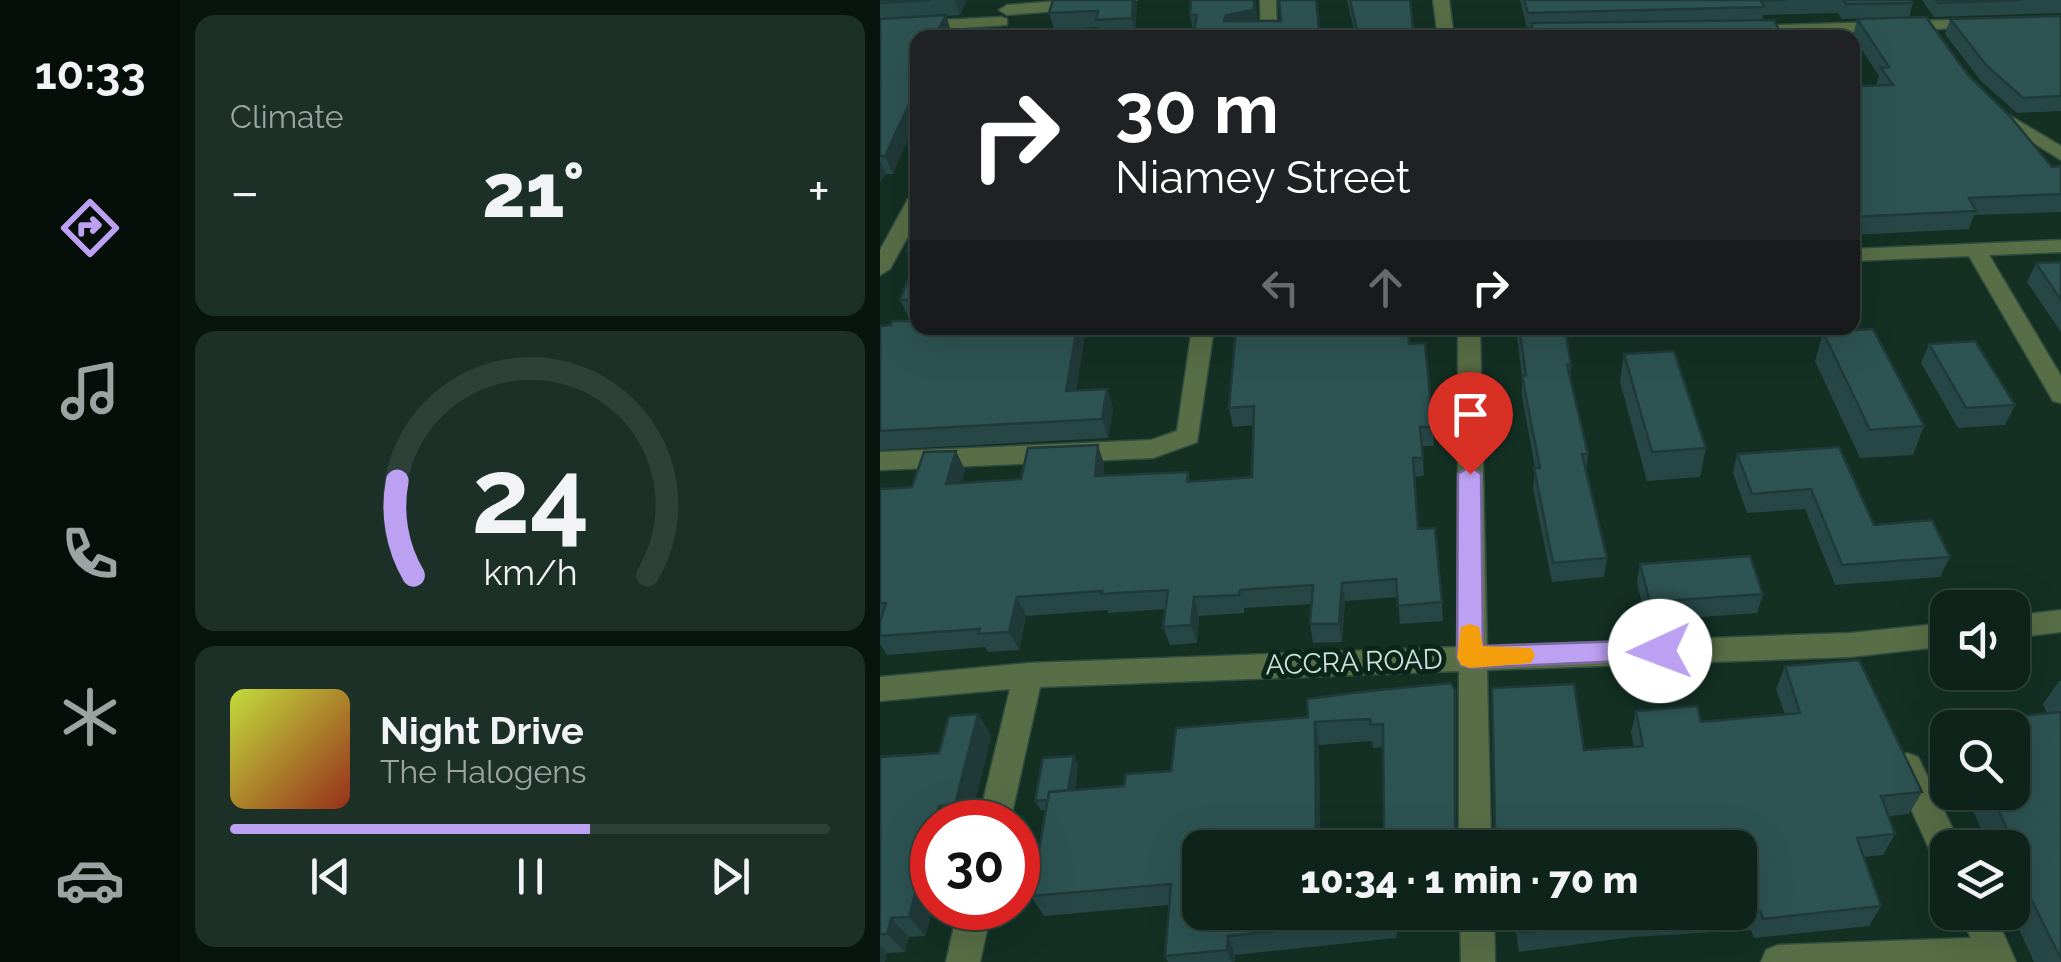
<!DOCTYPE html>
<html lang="en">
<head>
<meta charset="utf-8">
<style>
	:root { --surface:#0e241a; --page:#1c3027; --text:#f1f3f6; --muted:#9ba4a2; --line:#2e4139; --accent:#bca0f2 }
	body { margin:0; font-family:Raleway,sans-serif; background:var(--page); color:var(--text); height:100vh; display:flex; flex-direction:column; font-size:38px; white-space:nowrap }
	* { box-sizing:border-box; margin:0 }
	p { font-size:32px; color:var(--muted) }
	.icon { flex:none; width:55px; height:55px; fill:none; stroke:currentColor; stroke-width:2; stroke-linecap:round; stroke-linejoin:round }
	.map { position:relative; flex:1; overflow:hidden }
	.sheet { display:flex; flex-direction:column; gap:15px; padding:15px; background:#08140e; width:700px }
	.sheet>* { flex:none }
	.hud { position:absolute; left:30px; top:30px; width:950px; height:305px; border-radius:20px; box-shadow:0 10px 40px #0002,0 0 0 2px var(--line); background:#202124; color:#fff; overflow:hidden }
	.tools { position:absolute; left:1050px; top:590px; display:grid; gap:20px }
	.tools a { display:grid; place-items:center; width:100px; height:100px; border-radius:20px; background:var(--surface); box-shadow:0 10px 40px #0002,0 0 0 2px var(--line); font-size:50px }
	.speed { position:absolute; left:30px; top:800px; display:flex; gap:20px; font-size:50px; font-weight:700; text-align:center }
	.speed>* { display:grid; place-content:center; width:130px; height:130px; border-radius:50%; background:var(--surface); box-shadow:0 10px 40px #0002,0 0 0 2px var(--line); line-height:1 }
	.speed .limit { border:15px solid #d22; background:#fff; color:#111 }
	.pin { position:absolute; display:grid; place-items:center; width:85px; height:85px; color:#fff; margin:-102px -42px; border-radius:50% 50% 50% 0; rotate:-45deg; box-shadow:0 0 10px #0007 }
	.pin .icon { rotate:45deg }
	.me { position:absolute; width:110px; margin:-55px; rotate:268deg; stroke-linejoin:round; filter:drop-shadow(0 0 8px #0008) }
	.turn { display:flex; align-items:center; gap:35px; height:210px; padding:0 40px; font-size:45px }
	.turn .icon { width:130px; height:130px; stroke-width:2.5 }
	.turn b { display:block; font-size:70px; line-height:85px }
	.lanes { display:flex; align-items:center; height:95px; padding:0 40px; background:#0003; justify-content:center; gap:50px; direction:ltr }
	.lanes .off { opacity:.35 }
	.big { font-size:75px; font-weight:800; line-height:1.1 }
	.sheet .card { flex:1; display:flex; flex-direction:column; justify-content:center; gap:15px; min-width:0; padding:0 35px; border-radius:20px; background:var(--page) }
	.sheet .dial { align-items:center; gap:0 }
	.dial svg { height:260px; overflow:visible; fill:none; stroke:var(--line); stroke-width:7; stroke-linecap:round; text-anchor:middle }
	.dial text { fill:var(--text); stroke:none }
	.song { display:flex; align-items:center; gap:30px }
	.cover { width:120px; height:120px; border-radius:15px; background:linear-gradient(135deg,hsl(70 70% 55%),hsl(10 70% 35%)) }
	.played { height:10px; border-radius:5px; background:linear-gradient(90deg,var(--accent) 60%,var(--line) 60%) }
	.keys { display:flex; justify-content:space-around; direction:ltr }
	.heat { display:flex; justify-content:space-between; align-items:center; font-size:55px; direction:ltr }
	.trip { position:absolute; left:302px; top:830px; width:575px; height:100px; border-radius:20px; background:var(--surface); box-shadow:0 10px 40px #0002,0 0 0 2px var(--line); font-weight:800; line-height:100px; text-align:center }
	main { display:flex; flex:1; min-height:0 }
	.menu { display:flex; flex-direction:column; width:180px; justify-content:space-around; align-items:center; background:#060e0a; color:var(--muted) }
	.menu .icon { width:70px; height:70px }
	.menu .current { color:var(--accent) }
	.menu b { font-size:45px; color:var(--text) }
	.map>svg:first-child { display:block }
</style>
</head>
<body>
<main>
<nav class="menu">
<b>10:33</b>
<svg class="icon current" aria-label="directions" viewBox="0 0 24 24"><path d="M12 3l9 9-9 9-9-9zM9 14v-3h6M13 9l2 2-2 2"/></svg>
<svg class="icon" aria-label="music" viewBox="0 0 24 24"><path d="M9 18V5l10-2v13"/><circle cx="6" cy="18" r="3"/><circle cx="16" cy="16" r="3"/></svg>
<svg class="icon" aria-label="phone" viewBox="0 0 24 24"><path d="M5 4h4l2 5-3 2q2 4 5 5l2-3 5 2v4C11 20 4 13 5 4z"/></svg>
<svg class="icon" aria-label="climate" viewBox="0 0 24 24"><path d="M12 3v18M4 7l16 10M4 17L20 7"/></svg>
<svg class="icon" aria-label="car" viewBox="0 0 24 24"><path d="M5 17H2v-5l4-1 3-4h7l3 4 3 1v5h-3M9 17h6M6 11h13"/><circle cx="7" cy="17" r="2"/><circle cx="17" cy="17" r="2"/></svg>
</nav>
<section class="sheet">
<div class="card"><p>Climate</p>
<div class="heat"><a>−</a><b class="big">21°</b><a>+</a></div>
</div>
<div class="card dial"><svg viewBox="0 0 100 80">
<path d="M14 69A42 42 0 1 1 86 69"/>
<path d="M14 69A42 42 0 0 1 9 40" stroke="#bca0f2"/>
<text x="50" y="56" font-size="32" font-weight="700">24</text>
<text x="50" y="72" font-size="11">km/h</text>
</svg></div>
<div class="card">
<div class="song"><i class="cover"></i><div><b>Night Drive</b><p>The Halogens</p></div></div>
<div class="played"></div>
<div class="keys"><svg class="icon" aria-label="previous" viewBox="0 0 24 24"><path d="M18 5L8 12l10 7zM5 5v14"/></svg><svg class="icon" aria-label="pause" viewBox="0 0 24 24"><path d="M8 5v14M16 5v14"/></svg><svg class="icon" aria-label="next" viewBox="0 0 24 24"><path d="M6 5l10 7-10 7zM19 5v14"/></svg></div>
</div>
</section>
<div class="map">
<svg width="1181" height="962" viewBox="0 0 1181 962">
	<rect width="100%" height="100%" fill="#133023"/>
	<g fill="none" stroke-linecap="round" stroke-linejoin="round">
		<g stroke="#314c40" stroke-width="3">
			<g id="minor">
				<polygon points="193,0 257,0 249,5 127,15 119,10 127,5"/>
				<polygon points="380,0 396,0 397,34 401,38 381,36"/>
				<polygon points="553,0 569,0 574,38 558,38"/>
				<polygon points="121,17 127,19 127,25 0,33 0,23"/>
				<polygon points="1101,19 1109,24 1107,27 866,36 858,31 866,26"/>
				<polygon points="661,31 668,38 578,38 586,33"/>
				<polygon points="1114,106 1181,146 1181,160 1108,115 1108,107"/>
				<polygon points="38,193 38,218 10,269 0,275 0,250 28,199"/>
				<polygon points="1181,240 1181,252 1109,255 1181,376 1181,403 1173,401 1089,256 972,261 972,249"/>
				<polygon points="312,328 334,328 317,442 273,458 0,470 0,452 271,440 297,431"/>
				<polygon points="578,328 600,328 607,646 970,633 1068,623 1068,646 970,657 607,670 611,848 579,848 579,671 160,687 130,822 98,822 130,689 0,701 0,677 148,663 578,647"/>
				<polygon points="1181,610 1181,632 1132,638 1132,616"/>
				<polygon points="1027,753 1038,757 1082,848 1068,848 1068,868 1056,864 1012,767 1016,757"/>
				<polygon points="78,908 112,908 100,962 66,962"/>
				<polygon points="580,912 614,912 615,962 581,962"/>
				<polygon points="1079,912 1114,912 1136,962 881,962 886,950 898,945 1091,938"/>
			</g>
		</g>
		<use href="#minor" fill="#586e46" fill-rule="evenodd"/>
	</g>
	<g fill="#274747" fill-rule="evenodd">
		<polygon points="0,0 87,0 80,15 66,16 71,32 69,38 38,38 13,174 6,174 0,182"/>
		<polygon points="311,0 376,0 377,21 440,38 314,38 310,15"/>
		<polygon points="467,0 530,0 534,38 476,38"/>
		<polygon points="640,0 1031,0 1033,3 1029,17 962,19 958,13 883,15 882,20 903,38 629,38 629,30 651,28 647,28"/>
		<polygon points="1042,0 1181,0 1181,13 1054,17"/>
		<polygon points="257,4 255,34 220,36 218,27 174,29 169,13"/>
		<polygon points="1181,16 1181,111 1137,113 1101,81 1065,34 1070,19"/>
		<polygon points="977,19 1088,75 1172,167 1181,166 1181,212 1094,215 1089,229 972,235 972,86 996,85 999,76 973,36"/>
		<polygon points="38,220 38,319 29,318 20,300 33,266 27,251"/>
		<polygon points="1181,262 1181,332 1147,282 1156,263"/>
		<polygon points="11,325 206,328 196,390 227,389 233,408 228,438 0,450 0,326"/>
		<polygon points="353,328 528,328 529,344 553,427 554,446 542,446 544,476 534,477 538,529 562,602 563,621 520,624 518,597 465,601 462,642 433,643 430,624 432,604 364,608 364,613 319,616 317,643 290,645 283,627 286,609 228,613 227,610 146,616 139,650 108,652 105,647 7,655 0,644 0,489 32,487 85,470 81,483 141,479 224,464 223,476 308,472 310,481 372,477 373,425 353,427 349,408 356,330 354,330"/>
		<polygon points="636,328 685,328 691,365 690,380 708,454 706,472 727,558 724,577 672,582 653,488 655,468 642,396 642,376"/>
		<polygon points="943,332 1044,426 1033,455 980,458 935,361"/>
		<polygon points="1049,344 1135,405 1125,425 1078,428 1041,363"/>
		<polygon points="744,354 826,448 820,477 767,481 740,382"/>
		<polygon points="959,447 994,525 1070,557 1060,577 955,585 925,509 867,513 853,473 857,454"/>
		<polygon points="760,564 883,594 877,613 766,621 757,583"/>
		<path d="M905,666L1042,792L1029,814L1009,816L1015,834L1003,855L983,857L1001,906L989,926L874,938L871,930L753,937L639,952L633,912H860L320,848L515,912L517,938L355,955V962H288L285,956L289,905L164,916L151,896L166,810H161L155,801L198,765L195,790L244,786L291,771L428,717L488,691L575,828L579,831H612L614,828L612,688L704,750L754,747L751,733L756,711L821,722L905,715L896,689ZM492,741L493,748L503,747L504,836L440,842L439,745Z"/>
		<polygon points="1179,681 1181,681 1181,962 1154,962 1131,912 1132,912 1132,848 1109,848 1085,792 1132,792 1132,728 1068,728 1068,754 1060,736 1073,713 1117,718 1167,714 1163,704"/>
		<polygon points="98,714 111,736 90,822 52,822 53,908 45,936 29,937 25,952 7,953 0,962 0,757 59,753"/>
	</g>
	<g fill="#203a39">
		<polygon points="75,0 87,0 80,15"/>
		<polygon points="253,0 256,0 257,4 255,34 252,18"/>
		<polygon points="374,0 376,0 377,29 344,21 346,15"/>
		<polygon points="66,15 71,32 69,38 54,38"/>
		<polygon points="37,85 38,117 13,174 5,156"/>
		<polygon points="0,161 6,174 0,182"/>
		<polygon points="197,328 206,328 193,410 186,391"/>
		<polygon points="227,389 233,408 228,438 222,419"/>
		<polygon points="218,445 224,464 222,495 215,476"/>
		<polygon points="76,451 85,470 76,503 66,484"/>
		<polygon points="462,583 465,601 462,642 459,624"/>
		<polygon points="137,597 146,616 139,650 129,632"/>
		<polygon points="314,597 319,616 317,643 311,625"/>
		<polygon points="98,714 111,736 90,822 87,822 75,805"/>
		<polygon points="435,722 439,745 440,848 436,843"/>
		<polygon points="194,756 198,765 192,808 187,799"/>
		<polygon points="59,806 71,822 55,822"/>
		<polygon points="52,830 52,908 45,936 29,917"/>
		<polygon points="11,918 29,937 25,952 7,934"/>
		<polygon points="348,936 355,955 355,962 352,962 347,950"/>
		<polygon points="0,946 7,953 5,962 0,962"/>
	</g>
	<g fill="#2d5352" stroke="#203a39" stroke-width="2.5" fill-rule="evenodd">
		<polygon points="0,0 51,0 0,3"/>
		<polygon points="173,0 253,0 252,18 216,20 218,11 169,13"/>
		<polygon points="311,0 374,0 374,10 346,15 344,21 401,21 399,0 436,0 440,38 327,38 327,34 313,35 317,15 310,15"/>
		<polygon points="470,0 530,0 534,38 479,38"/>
		<polygon points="644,0 906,0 881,1 884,7 648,13"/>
		<polygon points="963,0 1031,0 1033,3 966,4"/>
		<polygon points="1056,0 1141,0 1058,3"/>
		<polygon points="66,15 54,38 38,38 38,85 5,156 0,156 0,19"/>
		<polygon points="1181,16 1181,96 1143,98 1107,66 1070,19"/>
		<polygon points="1046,17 1088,75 1129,115 1172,167 1181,166 1181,194 1089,198 1096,211 972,217 972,86 1013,85 1001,68 1009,67 977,19"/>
		<polygon points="894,20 903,38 632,38 629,30 652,28 651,23"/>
		<polygon points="37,220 38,250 27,251"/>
		<polygon points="38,254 38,305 33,305 32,300 20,300"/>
		<polygon points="1181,262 1181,300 1156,263"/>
		<polygon points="12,321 38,321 38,328 197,328 186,391 227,389 222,419 0,431 0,326 11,325"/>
		<polygon points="356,328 528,328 529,344 545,343 553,427 540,427 543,458 533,458 538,529 555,528 562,602 518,606 516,579 462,583 459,624 430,624 433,585 360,590 359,595 314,597 311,625 283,627 288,590 221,594 222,591 137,597 129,632 98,634 100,629 0,636 0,622 6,603 0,603 0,489 32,487 44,452 76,451 66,484 141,479 148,448 218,445 215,476 308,472 307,482 372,477 374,406 349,408"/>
		<polygon points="639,328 685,328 691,365 687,365 708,454 702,454 727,558 673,563 654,468 660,468 642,376 646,375"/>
		<polygon points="993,329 1044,426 990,430 943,332"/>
		<polygon points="1095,341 1135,405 1086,408 1049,344"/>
		<polygon points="794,351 826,448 772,452 744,354"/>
		<polygon points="959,447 994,525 1052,520 1070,557 962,565 931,489 872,494 857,454"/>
		<polygon points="870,556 883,594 770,602 760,564"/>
		<path d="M979,660L1042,792L1001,796L1015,834L977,838L1001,906L883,919L880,911L860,912V848H320V912H514V919L348,936L347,950L285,956L291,884L151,896L169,792L244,786L246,774L291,771L296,728L428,717L427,699L488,691L571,683L575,690V827L579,831H612L615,827L612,688L694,684L704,750L763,746L756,711L817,706L821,722L920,713L905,666ZM490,719L491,725L503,724L504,836L436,843L435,722Z"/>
		<polygon points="1113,709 1117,718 1181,712 1181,959 1132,861 1132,854 1138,853 1110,792 1132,792 1132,728 1080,728 1073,713"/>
		<polygon points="98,714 75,805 59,806 55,822 52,822 52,830 29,917 11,918 7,934 0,934 0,757 59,753 69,716"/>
		<polygon points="194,756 188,790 169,792 168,800 155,801 163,758"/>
		<polygon points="637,912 850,912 758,918 641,933"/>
	</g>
	<polygon fill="#bca0f2" stroke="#7a689d" stroke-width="2.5" points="590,466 601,474 603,646 780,640 789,643 793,651 789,659 590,668 581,665 577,657 578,474"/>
	<polygon fill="#f59e0b" points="590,624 599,627 603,646 651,648 655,655 651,663 590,668 581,665 577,657 581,627"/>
	<g text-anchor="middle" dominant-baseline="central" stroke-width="10" stroke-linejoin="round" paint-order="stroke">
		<g font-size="28" fill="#cfdfd6" stroke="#09261a">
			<text transform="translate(474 662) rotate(-2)">ACCRA ROAD</text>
		</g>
	</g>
</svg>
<div class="tools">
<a><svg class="icon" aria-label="sound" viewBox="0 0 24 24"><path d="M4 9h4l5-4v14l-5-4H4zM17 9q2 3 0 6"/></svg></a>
<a><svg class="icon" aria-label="search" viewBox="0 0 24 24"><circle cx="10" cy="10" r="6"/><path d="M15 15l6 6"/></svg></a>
<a><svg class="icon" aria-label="layers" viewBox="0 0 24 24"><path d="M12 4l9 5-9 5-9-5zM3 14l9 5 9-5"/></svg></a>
</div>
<div class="speed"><div class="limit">30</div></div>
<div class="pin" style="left:590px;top:474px;background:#d93025"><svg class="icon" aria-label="arrive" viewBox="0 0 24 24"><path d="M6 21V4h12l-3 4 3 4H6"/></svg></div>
<svg class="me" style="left:780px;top:651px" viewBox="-20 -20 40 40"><circle r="19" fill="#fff"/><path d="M0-13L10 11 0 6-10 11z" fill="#bca0f2"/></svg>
<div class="trip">10:34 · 1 min · 70 m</div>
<div class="hud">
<div class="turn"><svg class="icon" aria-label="right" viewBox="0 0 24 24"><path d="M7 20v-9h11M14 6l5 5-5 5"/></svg><div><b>30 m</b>Niamey Street</div></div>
<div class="lanes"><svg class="icon off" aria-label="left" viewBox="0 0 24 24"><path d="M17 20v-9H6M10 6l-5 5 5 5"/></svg><svg class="icon off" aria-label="ahead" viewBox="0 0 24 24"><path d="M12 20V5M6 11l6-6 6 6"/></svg><svg class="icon" aria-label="right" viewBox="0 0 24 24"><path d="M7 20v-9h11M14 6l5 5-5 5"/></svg></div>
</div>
</div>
</main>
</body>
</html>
